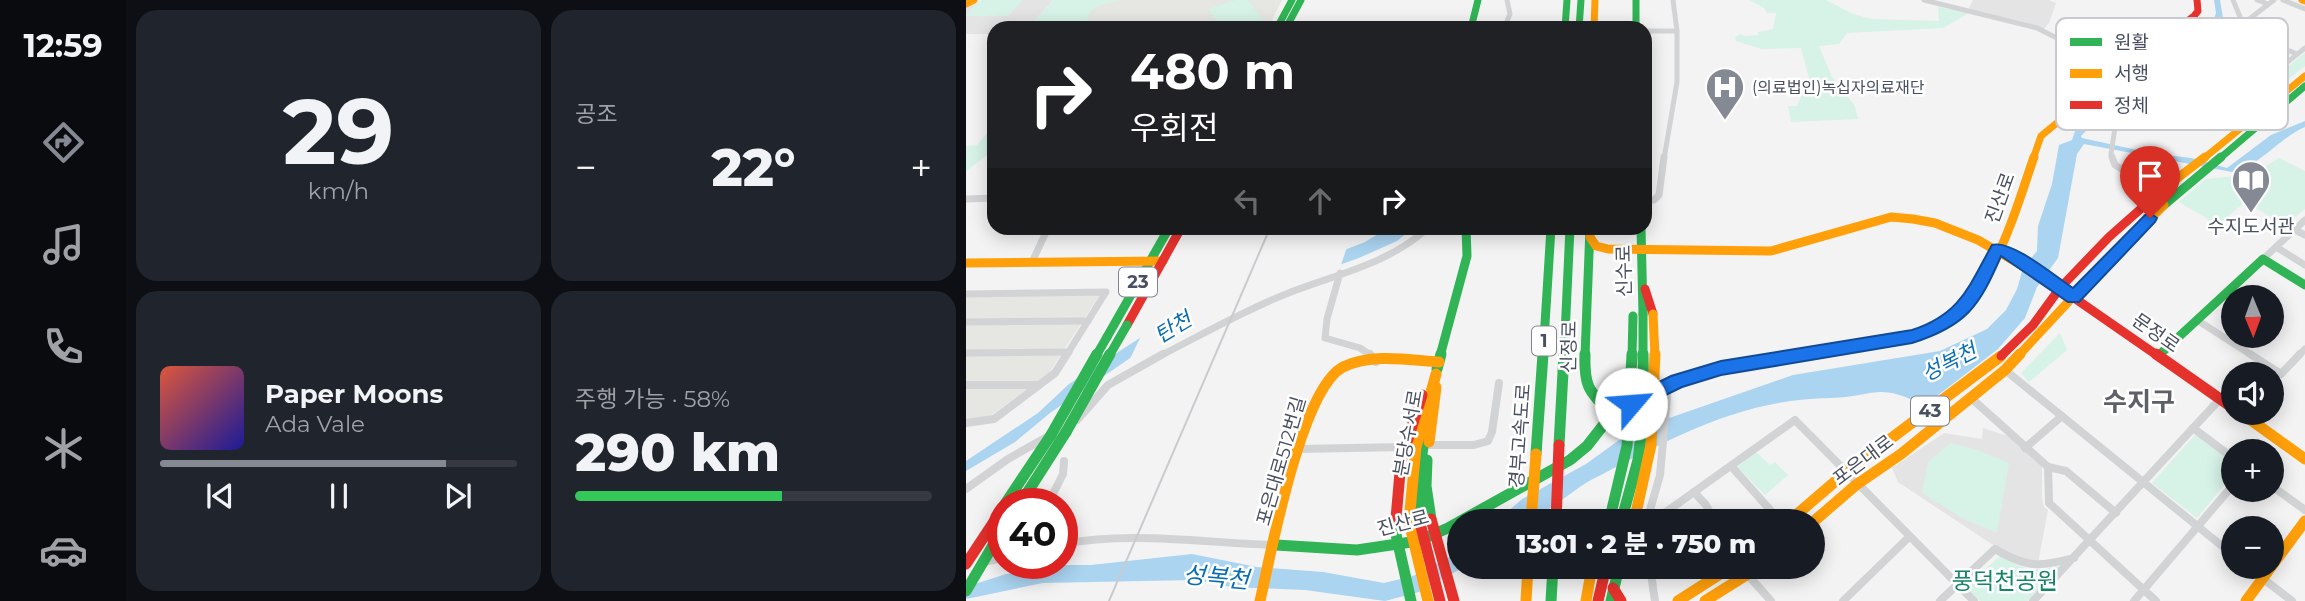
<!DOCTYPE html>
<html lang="ko">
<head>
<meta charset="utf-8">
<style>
	:root { --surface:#171b24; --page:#20242c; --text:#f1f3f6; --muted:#9ea1a6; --line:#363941; --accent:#848993 }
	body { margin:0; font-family:Montserrat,"Noto Sans KR",sans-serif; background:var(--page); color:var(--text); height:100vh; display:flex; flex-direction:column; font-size:26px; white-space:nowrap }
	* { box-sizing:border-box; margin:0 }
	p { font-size:23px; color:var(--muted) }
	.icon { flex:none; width:38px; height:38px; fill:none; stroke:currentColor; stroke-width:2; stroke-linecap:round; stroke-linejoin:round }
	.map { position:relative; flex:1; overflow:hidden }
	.side { display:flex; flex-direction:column; gap:10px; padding:10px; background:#0d0f14; width:840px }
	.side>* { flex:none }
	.top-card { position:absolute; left:21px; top:21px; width:665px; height:214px; border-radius:21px; box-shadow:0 4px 18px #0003; background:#202124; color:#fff; overflow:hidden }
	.needle { width:46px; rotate:179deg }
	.controls { position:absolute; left:1255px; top:285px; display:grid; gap:14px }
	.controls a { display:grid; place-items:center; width:63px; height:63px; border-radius:50%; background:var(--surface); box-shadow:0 4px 18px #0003; font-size:35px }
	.speed { position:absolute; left:21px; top:488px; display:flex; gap:14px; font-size:35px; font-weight:700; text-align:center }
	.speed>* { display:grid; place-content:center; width:91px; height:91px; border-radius:50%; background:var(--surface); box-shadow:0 4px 18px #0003; line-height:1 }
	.speed .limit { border:10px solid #d22; background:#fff; color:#111 }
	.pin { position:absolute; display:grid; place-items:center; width:60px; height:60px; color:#fff; margin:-72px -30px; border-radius:50% 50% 50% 0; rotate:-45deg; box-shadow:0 0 7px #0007 }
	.pin .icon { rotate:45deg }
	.me { position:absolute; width:77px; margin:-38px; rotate:63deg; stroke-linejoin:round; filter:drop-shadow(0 0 5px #0008) }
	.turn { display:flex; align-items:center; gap:24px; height:147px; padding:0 28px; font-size:32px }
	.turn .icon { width:91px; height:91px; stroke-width:2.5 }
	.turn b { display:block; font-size:49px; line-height:60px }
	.lanes { display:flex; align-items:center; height:66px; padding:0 28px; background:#0003; justify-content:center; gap:35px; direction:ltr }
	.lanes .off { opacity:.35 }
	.big { font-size:52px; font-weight:800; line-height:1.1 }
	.side .card { flex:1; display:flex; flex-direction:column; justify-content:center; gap:10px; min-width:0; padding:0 24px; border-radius:21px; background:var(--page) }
	.side .dial { align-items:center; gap:0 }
	.dial b { font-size:91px; line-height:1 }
	.song { display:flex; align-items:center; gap:21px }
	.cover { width:84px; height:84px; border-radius:10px; background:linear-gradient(135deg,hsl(10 70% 55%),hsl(240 70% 35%)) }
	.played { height:7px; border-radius:4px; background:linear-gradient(90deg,var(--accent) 80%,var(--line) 80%) }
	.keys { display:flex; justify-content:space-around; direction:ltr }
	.heat { display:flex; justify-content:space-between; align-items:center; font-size:38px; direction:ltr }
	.charge { height:10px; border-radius:5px; background:linear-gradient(90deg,#34c759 58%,var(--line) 0) }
	.side .tiles { flex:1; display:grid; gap:10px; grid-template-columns:repeat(2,1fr) }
	.trip { position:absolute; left:481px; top:509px; width:378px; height:70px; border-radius:35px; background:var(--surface); box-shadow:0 4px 18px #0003; font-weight:800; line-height:70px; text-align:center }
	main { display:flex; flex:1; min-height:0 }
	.tab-bar { display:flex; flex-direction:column; width:126px; justify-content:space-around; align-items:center; background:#090b0e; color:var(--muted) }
	.tab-bar .icon { width:49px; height:49px }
	.tab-bar .current { color:var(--accent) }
	.tab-bar b { font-size:32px; color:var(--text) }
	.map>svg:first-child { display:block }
</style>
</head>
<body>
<main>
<nav class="tab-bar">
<b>12:59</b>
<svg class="icon current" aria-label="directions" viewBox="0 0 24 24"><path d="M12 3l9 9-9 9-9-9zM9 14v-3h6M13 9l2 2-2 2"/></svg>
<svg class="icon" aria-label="music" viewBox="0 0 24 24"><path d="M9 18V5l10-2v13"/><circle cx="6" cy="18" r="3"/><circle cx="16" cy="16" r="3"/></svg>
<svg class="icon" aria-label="phone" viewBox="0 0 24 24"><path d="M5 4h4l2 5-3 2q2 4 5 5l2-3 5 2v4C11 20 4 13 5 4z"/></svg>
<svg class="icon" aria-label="climate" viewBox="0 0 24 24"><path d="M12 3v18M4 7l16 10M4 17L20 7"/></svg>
<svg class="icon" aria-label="car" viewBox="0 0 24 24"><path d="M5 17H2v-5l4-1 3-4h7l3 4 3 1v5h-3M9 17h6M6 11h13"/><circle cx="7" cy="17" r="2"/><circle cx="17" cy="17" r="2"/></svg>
</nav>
<section class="side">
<div class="tiles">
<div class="card dial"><b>29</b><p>km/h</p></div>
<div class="card"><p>공조</p>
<div class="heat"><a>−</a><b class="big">22°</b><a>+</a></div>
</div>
<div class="card">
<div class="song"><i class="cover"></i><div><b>Paper Moons</b><p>Ada Vale</p></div></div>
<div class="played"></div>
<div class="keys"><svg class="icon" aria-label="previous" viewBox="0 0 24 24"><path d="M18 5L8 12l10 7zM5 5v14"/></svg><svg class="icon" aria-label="pause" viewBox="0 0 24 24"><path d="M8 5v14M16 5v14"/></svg><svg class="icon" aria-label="next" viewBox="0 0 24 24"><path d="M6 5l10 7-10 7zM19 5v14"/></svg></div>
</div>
<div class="card"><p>주행 가능 · 58%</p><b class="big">290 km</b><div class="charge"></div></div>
</div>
</section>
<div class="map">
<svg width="1339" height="601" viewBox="0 0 1339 601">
	<rect width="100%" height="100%" fill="#f3f3f3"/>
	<g fill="#e6e6e2">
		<polygon points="154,0 316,0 305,22 288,28 122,28 121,16 129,6"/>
		<polygon points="135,293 83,373 24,416 0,421 0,295"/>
	</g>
	<g fill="#e5e4e5">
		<polygon points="17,0 87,0 62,28 28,28 28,34 0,34 0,8"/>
		<polygon points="1007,0 1083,0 1090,3 1083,23 1078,29 1012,13 1003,8"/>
		<polygon points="1017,428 1042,436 1076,464 1076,497 1078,507 1082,510 1072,563 1053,561 1021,541 932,482 926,468 978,433 1016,439"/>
	</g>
	<g fill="#d7f2e7">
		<polygon points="19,0 57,0 42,16 0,16 10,3"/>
		<path d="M87,0H154C137,4 119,6 122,28H62Z"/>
		<polygon points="270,0 282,0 299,22 281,28 256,28 242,9"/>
		<polygon points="783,0 860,0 887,14 906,19 973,21 972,7 1003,13 977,28 881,33 873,44 853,46 866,77 889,106 892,119 825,122 822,106 831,106 843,78 835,48 796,49 770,41 769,37 774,34 779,36 793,35 792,32 807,29 810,13 801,13 798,8"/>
		<polygon points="1339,53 1339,66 1257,131 1252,128 1272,111 1230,91 1250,77 1287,94"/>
		<polygon points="28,125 28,150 0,171 0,146 11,145"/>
		<polygon points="1313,158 1339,171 1339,209 1319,225 1279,202 1252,225 1213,202 1240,179 1287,174"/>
		<polygon points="1094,333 1101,350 1063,382 1055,373"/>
		<polygon points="1229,435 1267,462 1267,474 1231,518 1186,483"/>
		<polygon points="984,443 1009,449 1043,463 1031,533 998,519 956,493 962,462"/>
		<polygon points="790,452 804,465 809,462 822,475 799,495 771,467"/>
		<path d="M1034,556C1060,571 1068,572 1097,564L1061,601H1014L999,587Z"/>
	</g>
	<g fill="#abd4f0">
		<path d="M1248,0H1254L1257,18L1251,28L1135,116L1115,136L1116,138L1185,153L1225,158L1261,168L1305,135L1339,121V127C1313,138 1293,167 1266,172L1118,144L1111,154L1092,258L1071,287L1059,318L1032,349L958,406C912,381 909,397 865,398C773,399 704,439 625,480C606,490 576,519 557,521C548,523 539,521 530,522L556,499L620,464L656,438L683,425L827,375L974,351L1021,329L1040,310L1051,289L1057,268L1071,251L1072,226L1086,184L1093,145L1106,140L1110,128L1245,27L1250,13Z"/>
		<polygon points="422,228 447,228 431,241 393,258 221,319 84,413 49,442 0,471 0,461 72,413 103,384 206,317 399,242"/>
		<polygon points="493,552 494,567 498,567 453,592 419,601 339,590 265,587 228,580 77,583 0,599 0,587 40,574 100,565 125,565 226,554 291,567 357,572 418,583 447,576"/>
	</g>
	<polygon fill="#f3f3f3" points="382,244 374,268 223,322 161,365 177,332 204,314"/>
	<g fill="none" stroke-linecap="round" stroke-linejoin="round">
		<g stroke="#d1d3d5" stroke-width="5">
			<polyline points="707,0 711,31"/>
			<polyline points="958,0 1071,28 1154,70"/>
			<polyline points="1267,0 1277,24"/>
			<polyline points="1291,0 1302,4"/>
			<polyline points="1317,0 1339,9"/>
			<polyline points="538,28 544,14 541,0"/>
			<polyline points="1271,29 1331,54"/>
			<polyline points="679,31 711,31 711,82 698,159"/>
			<polyline points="1226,63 1285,91 1339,48"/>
			<polyline points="1147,159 1145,154 1150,121 1308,0"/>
		</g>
		<g stroke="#d1d3d5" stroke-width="7">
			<polyline points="1146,157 1149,165 1193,192"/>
			<polyline points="0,199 28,198"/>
			<polyline points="679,200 688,200 693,195 698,157"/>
			<polyline points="1329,230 1339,235"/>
			<polyline points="1310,247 1339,265"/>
			<polyline points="1297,259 1339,220"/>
			<polyline points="66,262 82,228"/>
			<polyline points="374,273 361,319 359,338 394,348 406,356"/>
			<polyline points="0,294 140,292 100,356"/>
			<polyline points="1231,320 1287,356"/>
			<polyline points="0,322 122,321"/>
			<polyline points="0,353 103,352"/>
			<path d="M194,356C235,335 277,311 320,294C370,274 421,265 462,228"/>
			<polyline points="1332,356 1339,349"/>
		</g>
		<g stroke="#d1d3d5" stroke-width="8">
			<polyline points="404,354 410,362"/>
			<polyline points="1284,354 1315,374 1334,354"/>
			<polyline points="1039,370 1267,555"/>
			<polyline points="0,385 72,385"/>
			<polyline points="1005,398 1082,467 1083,503 1190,601"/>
			<polyline points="111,420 142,385 197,354"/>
			<polyline points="0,423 28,419 89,373 101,354"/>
			<polyline points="1227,428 1267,458"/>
			<polyline points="462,445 508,445 522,441 526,432 533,383"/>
			<polyline points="1059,448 1096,416"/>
			<polyline points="333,449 438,447"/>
			<polyline points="765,466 815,522"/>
			<polyline points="1082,467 1100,471 1150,513"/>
			<polyline points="1306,486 1339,510"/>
			<polyline points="0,489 42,459 79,438"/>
			<polyline points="728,492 740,505 749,522"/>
			<polyline points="82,504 97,474 98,461"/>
			<polyline points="682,517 694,475 702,385"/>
			<polyline points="681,522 682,517 700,512 829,420 1008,601"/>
			<path d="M96,544C167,531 237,543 309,545"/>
			<polyline points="17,562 37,558"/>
			<polyline points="684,567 689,601"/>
			<polyline points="1282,567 1326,601"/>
			<polyline points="781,574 805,601"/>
			<polyline points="877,601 943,537"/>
			<path d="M974,601L1029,549C1061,568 1073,567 1108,558"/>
			<polyline points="1067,601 1254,399"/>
			<polyline points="1168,601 1267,485"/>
		</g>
		<g stroke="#30b455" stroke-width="7">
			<polyline points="670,0 670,28"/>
			<polyline points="311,28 326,0"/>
			<polyline points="320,28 335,0"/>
			<polyline points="505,28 512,0"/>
			<polyline points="599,28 601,0"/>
			<polyline points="613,28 615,0"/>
			<polyline points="1253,159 1339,86"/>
		</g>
		<g stroke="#30b455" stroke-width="9">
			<polyline points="1198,205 1255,157"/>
			<polyline points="675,228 677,314"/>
			<polyline points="141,337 203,228"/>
			<polyline points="474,356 501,256 500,228"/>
			<polyline points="577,356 585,228"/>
			<polyline points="598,356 604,228"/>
			<polyline points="619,356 624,228"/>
			<polyline points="827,356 869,349"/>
			<polyline points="1192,356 1297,259 1339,285"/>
		</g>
		<g stroke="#30b455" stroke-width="11">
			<path d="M619,354C618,388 623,391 646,414"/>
			<polyline points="471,369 475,354"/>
			<polyline points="593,445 598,354"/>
			<polyline points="570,454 577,354"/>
			<polyline points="461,460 460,486 465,519"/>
			<polyline points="39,504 85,435"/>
			<polyline points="54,504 100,432"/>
			<polyline points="453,519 453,476 459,432"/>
			<polyline points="310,545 391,550 452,541 482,528 604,460 621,446 646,414 711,381 755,368 837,354"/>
			<polyline points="26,547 37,530"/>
			<polyline points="585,601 587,567"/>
			<polyline points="645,601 653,567"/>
		</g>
		<g stroke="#ff9f0a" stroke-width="7">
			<polyline points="1336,0 1339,1"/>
			<polyline points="0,4 8,0"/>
			<polyline points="628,28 629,0"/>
			<polyline points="1067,159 1075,136 1170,58"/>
			<polyline points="1237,159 1339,76"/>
		</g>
		<g stroke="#ff9f0a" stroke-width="9">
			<polyline points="1196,190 1239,157"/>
			<polyline points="624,237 630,246 642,249 805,251 925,217 947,219 969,223 1012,240 1091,286"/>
			<polyline points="0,263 197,261"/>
			<path d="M869,349C901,344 939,344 969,330C1025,303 1049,211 1068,157"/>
			<polyline points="1052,356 1130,272 1198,205"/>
		</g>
		<g stroke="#ff9f0a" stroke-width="11">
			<polyline points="1275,413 1339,459"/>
			<polyline points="463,442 470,387"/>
			<polyline points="443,522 450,447 470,374"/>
			<polyline points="822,522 879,473 1035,356"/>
			<polyline points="847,522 890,485 935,454 1039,370 1054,354"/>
			<path d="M294,601C305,553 335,389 377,367C406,353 443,360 473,362"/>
			<polyline points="560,601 562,567"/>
			<polyline points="620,601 626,567"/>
			<polyline points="712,601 765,567"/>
			<polyline points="739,601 793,567"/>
			<polyline points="1280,601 1339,521"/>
		</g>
		<polyline stroke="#e5322d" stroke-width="7" points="1170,58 1228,16 1232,11 1231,0"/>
		<g stroke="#e5322d" stroke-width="9">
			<polyline points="1091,286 1192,356"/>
			<polyline points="679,289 687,314"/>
			<polyline points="161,325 215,228"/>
			<polyline points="1035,356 1067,325 1094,288 1143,237 1196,190"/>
		</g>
		<g stroke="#e5322d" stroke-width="11">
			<polyline points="1190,354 1267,408"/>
			<polyline points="429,530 435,461 456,395"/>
			<polyline points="0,564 37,508"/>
			<polyline points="647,588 655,601"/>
			<polyline points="632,601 640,567"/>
		</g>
		<polyline stroke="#cacbce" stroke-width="2" points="143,601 304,228"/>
		<g stroke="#30b455" stroke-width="9">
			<polyline points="677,314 677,356"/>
			<polyline points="130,356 141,337"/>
			<polyline points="143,356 161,325"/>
			<polyline points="666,356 667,316"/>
		</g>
		<g stroke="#30b455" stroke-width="11">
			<polyline points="100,432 144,354"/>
			<polyline points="85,435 131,354"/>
			<polyline points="643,522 661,446 666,354"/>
			<polyline points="655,522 672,460 678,411 677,354"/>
			<polyline points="429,530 445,601"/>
			<polyline points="0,591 26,547"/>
		</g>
		<polyline stroke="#ff9f0a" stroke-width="9" points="687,314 689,356"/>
		<g stroke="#ff9f0a" stroke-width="11">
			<polyline points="443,522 462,601"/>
			<polyline points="565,522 570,454"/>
			<polyline points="668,522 685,445 689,354"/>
		</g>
		<g stroke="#e5322d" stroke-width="11">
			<polyline points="453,519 474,601"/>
			<polyline points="465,519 488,601"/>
			<polyline points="590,522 593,445"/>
		</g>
	</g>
	<path fill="#1a73e8" stroke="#114b97" stroke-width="2" d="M1184,213L1191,218L1189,222L1113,302H1102L1035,256C1013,307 1000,326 946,343L755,375L716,387L665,412L659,410L656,404L659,399L705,376L755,361L946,330C995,314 1003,286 1026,245C1045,239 1090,277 1107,288L1179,215Z"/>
	<defs>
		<g id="hospital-pin" transform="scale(2.0125)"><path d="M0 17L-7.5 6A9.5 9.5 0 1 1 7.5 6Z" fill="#848993" stroke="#fff"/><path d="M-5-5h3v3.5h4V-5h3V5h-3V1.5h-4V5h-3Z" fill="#fff"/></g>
		<g id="library-pin" transform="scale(2.0125)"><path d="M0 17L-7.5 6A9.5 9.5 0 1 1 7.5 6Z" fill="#848993" stroke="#fff"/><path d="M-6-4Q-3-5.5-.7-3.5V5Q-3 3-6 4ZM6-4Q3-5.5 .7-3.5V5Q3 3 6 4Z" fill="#fff"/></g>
	</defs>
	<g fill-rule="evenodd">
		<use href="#hospital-pin" x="759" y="87"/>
		<use href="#library-pin" x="1285" y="180"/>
	</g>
	<g text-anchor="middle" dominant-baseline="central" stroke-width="5" stroke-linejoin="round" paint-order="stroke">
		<g font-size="16" fill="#495060" stroke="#fff" text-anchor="start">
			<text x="786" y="87">(의료법인)녹십자의료재단</text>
		</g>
		<g fill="#fff" stroke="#808490" stroke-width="2">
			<rect x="153" y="267.5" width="38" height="29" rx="5"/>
			<rect x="566" y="326.5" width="24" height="29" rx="5"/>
			<rect x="945" y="396.5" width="38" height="29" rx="5"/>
		</g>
		<g font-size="18" font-weight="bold" fill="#495060">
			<text x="172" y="282">23</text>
			<text x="578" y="341">1</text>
			<text x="964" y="411">43</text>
		</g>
		<g font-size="19" fill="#495060" stroke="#fff">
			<text transform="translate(1034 198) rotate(-70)">진산로</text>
			<text transform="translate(658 271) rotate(-91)">신수로</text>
			<text transform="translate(1190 333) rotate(35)">문정로</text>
			<text transform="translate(603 347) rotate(-89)">신정로</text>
			<text transform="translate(442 433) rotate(-80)">분당수서로</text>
			<text transform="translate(554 436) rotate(-86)">경부고속도로</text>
			<text transform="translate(897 460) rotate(-37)">포은대로</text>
			<text transform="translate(315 461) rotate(-74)">포은대로512번길</text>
			<text transform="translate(437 523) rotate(-15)">진산로</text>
		</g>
		<g font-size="19" fill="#495060" stroke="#fff">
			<text x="1285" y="226">수지도서관</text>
		</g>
		<g font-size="21" font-style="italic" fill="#086db3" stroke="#fff">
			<text transform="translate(207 327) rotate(-31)">탄천</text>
			<text transform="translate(983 362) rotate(-27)">성복천</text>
		</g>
		<g font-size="23" fill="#158564" stroke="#fff">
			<text x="1039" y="581">풍덕천공원</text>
		</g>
		<g font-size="24" font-style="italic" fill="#086db3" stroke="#fff">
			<text transform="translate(250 577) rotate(5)">성복천</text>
		</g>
		<g font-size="26" font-weight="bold" fill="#5e6067" stroke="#fff">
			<text x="1173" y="402">수지구</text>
		</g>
	</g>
	<rect x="1090" y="18" width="232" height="112" rx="10" fill="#fff" stroke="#c8cacf" stroke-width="2"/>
	<rect x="1104" y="38" width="32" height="8" fill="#30b455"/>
	<rect x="1104" y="69" width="32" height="9" fill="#ff9f0a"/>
	<rect x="1104" y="101" width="32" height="8" fill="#e5322d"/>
	<g font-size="19" fill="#495060">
		<text x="1148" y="49">원활</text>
		<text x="1148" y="80">서행</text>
		<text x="1148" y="112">정체</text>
	</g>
</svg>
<div class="controls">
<a><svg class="needle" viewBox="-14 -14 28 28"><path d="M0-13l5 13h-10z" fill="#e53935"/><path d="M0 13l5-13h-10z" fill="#9ea1a6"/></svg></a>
<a><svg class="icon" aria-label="sound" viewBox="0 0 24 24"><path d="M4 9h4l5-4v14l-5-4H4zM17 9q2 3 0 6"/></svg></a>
<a>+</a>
<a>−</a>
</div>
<div class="speed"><div class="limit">40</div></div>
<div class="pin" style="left:1184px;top:218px;background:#d93025"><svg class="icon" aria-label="arrive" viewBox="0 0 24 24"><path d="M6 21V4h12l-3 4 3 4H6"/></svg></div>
<svg class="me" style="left:665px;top:404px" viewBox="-20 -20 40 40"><circle r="19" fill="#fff"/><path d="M0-13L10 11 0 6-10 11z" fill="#1a73e8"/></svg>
<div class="trip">13:01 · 2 분 · 750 m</div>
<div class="top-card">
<div class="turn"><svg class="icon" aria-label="right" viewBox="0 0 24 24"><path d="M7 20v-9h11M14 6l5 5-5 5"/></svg><div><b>480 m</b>우회전</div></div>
<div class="lanes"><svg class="icon off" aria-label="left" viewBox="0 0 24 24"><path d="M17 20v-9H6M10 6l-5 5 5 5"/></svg><svg class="icon off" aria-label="ahead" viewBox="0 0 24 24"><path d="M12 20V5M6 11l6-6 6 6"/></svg><svg class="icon" aria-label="right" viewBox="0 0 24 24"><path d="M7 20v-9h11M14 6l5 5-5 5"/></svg></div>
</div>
</div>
</main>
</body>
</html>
